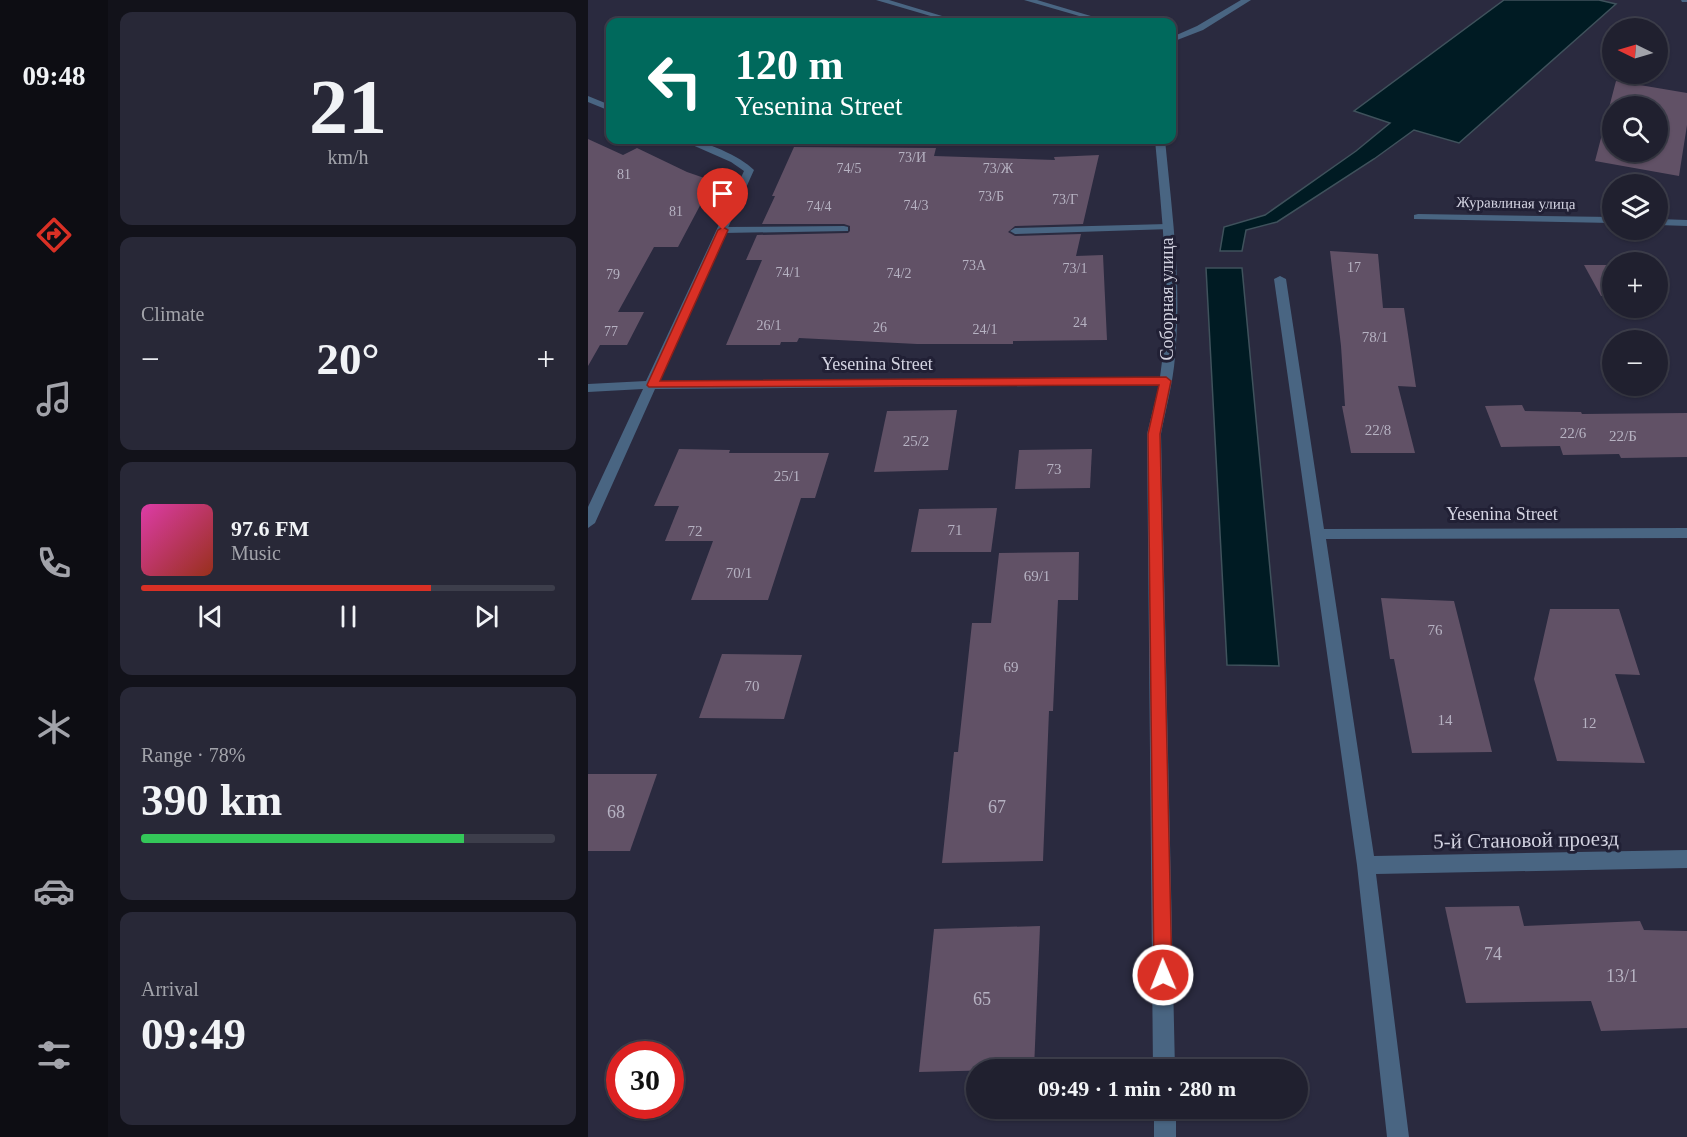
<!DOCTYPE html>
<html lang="en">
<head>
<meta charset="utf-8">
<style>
	:root { --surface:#20202f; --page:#282837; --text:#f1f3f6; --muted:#a2a3aa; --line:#3d3e4b; --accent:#d93025 }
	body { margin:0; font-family:Georgia,serif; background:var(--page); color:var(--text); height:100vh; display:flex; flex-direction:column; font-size:22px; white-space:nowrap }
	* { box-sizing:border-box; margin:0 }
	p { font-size:20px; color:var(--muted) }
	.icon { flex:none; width:33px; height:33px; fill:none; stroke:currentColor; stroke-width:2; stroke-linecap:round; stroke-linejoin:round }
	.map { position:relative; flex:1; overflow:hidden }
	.drawer { display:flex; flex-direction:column; gap:12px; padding:12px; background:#12121a; width:480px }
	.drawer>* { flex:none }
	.guide { position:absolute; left:18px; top:18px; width:570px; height:126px; border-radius:12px; box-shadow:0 2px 4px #0004,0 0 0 2px var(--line); background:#00695c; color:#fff; overflow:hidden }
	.needle { width:39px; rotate:275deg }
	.fabs { position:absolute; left:1014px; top:18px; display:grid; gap:12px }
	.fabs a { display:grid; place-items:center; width:66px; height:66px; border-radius:50%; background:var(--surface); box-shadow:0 2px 4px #0004,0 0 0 2px var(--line); font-size:30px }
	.speed { position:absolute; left:18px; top:1041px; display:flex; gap:12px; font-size:30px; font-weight:700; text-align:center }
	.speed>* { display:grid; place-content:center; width:78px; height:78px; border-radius:50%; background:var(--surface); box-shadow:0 2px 4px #0004,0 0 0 2px var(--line); line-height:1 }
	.speed .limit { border:9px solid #d22; background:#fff; color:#111 }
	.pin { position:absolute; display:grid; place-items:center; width:51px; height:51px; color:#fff; margin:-62px -26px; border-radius:50% 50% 50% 0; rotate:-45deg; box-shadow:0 0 6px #0007 }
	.pin .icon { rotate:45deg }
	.me { position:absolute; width:66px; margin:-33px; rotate:359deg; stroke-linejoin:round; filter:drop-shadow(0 0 4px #0008) }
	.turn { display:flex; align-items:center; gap:21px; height:126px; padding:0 30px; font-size:27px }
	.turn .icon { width:78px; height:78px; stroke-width:2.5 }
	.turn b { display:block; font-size:42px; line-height:51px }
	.big { font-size:45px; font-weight:600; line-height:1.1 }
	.drawer .card { flex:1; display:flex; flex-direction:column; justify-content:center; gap:9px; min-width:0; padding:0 21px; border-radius:12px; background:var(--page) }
	.drawer .dial { align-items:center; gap:0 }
	.dial b { font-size:78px; line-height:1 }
	.song { display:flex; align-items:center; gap:18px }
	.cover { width:72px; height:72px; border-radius:9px; background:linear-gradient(135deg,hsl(320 70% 55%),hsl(10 70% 35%)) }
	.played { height:6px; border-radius:3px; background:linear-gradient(90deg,var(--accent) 70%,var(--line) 70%) }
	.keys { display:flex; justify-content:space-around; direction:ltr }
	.heat { display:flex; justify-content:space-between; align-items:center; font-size:33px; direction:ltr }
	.charge { height:9px; border-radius:4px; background:linear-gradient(90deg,#34c759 78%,var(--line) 0) }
	.trip { position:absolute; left:378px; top:1059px; width:342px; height:60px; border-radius:30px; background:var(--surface); box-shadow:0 2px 4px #0004,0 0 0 2px var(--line); font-weight:600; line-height:60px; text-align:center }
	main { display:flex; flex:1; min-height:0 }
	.tab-bar { display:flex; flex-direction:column; width:108px; justify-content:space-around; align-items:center; background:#0d0d13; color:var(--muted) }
	.tab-bar .icon { width:42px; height:42px }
	.tab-bar .on { color:var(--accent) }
	.tab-bar b { font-size:27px; color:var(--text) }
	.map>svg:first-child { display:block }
</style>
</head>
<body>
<main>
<nav class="tab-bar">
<b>09:48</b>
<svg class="icon on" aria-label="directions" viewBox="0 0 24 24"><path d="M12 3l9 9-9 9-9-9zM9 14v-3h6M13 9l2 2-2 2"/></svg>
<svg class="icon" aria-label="music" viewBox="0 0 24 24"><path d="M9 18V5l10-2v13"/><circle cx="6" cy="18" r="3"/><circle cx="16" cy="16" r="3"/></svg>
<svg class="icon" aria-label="phone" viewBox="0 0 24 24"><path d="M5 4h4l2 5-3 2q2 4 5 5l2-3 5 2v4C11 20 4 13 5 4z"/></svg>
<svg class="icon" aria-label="climate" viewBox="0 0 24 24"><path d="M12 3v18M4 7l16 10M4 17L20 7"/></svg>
<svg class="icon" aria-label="car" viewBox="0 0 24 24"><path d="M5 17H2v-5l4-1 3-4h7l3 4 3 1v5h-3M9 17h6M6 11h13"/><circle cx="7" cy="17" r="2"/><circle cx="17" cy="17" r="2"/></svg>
<svg class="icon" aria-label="filters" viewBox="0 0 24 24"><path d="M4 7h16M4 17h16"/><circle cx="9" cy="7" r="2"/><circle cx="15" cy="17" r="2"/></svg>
</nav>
<section class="drawer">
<div class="card dial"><b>21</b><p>km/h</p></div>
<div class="card"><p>Climate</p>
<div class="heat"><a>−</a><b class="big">20°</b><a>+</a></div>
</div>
<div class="card">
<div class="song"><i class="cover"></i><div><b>97.6 FM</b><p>Music</p></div></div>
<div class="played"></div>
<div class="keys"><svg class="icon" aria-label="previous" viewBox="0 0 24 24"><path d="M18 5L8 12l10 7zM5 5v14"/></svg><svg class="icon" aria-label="pause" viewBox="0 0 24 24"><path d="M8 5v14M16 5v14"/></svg><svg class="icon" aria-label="next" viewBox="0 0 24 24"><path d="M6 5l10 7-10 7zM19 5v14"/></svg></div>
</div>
<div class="card"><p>Range · 78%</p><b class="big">390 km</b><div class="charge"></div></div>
<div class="card"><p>Arrival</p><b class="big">09:49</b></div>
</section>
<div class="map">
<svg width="1099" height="1137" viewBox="0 0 1099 1137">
	<rect width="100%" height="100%" fill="#2a2a3f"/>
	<g fill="#001b23" stroke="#3f525c" stroke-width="1.5">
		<polygon points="916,0 1011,0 1028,4 871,143 826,130 786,159 689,222 658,230 654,251 632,251 636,227 677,215 768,151 802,123 766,111"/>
		<polygon points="618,268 654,268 691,666 639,665"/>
	</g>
	<g fill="#615166" fill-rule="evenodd">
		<path d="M1028,81L1099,93V125L1091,176L1007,161ZM1024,106H1070V152H1024Z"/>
		<polygon points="0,139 35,155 49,148 99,172 125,181 90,247 66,247 30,312 56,312 39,345 12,345 0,366"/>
		<polygon points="206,147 348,148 346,156 467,160 466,157 511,155 495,224 427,226 420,232 427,236 493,234 488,256 515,255 519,340 425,341 425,344 329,344 211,338 209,342 193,342 192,345 138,345 174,260 158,260 169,235 260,233 262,231 262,226 256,224 174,224 187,196 184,196"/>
		<polygon points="742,251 790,254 795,308 816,308 828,387 810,386 827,453 763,453 754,406 757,406 753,346"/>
		<polygon points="996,265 1024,265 1024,296 1013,296"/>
		<polygon points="934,405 937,411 993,412 994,414 1099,413 1099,457 1033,458 1031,454 975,455 972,446 913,447 897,406"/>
		<polygon points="369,410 360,470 286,472 299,411"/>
		<polygon points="91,449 142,450 141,453 241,453 227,498 213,498 180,600 103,600 125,541 77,541 91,506 66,506"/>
		<polygon points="504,449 502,488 427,489 431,450"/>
		<polygon points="409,508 403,552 323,552 331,509"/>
		<polygon points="491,552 490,600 470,600 465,711 461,711 455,861 354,863 366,752 370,752 384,623 403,623 411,553"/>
		<polygon points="793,598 866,601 904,752 824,753 806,659 802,659"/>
		<polygon points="962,609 1031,609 1052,675 1027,674 1057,763 969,761 946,679"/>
		<polygon points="134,654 214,655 196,719 111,718"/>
		<polygon points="0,774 69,774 42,851 0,851"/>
		<polygon points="931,906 936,926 1052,921 1056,930 1099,931 1099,1028 1013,1031 1003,1001 878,1003 857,907"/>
		<polygon points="452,926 446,1069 331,1072 346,929"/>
	</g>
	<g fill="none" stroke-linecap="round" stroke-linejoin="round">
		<g fill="#496582" fill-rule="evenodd">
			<polygon points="1093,0 1099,0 1099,2 1094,2"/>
			<polygon points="346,15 353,17 344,22 334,22"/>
			<polygon points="579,224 584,227 583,229 427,234 422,231 427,228"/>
			<polygon points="256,226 260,227 260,231 135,233 130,230 135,227"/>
		</g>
		<g fill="#496582" fill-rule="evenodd">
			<polygon points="288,0 301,0 374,22 363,22"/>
			<polygon points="436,0 449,0 523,22 512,22"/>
			<polygon points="653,0 663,0 615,30 584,42 584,37 609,26"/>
			<polygon points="0,96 22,105 22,111 0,102"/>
			<path d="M93,140C112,138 152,156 166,170L71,381L572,377C584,299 574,218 567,140H577C584,211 594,285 587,357C585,383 578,408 573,434L587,1070H565L559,434L571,385L67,389L7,523L0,528V507L55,389L0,392V384L58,381L156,171L143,162Z"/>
			<polygon points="830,214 1024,217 1024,223 826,219 826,215"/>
			<polygon points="1070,219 1099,220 1099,226 1070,225"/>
			<polygon points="692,276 698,279 736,529 1099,528 1099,538 738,539 786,856 1099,850 1099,868 788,874 821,1137 799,1137 769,865 686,279"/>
			<rect x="566" y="1108" width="22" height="29"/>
		</g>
	</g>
	<polygon fill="#d93025" stroke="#8d1f18" stroke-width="1.5" points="135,227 140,230 72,381 578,377 583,381 572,434 584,975 581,982 575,984 568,982 566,975 560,434 571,385 61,387 59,385 130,230"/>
	<g text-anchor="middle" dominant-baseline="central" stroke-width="6" stroke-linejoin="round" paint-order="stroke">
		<g font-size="14" fill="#b6b2c2">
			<text x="324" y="157">73/И</text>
			<text x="261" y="168">74/5</text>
			<text x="410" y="168">73/Ж</text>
			<text x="36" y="174">81</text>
			<text x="403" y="196">73/Б</text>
			<text x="477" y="199">73/Г</text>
			<text x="328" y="205">74/3</text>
			<text x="231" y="206">74/4</text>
			<text x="88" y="211">81</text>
			<text x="386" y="265">73А</text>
			<text x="766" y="267">17</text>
			<text x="487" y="268">73/1</text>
			<text x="200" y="272">74/1</text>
			<text x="311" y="273">74/2</text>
			<text x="25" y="274">79</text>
			<text x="492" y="322">24</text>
			<text x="181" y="325">26/1</text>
			<text x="292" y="327">26</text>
			<text x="397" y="329">24/1</text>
			<text x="23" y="331">77</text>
		</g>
		<g font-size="15" fill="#d3d3e1" stroke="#212035">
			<text transform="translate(928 203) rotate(1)">Журавлиная улица</text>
		</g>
		<g font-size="15" fill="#b6b2c2">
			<text x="787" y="337">78/1</text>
			<text x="790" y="430">22/8</text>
			<text x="985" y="433">22/6</text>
			<text x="1035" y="436">22/Б</text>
			<text x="328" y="441">25/2</text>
			<text x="466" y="469">73</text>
			<text x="199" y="476">25/1</text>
			<text x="367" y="530">71</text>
			<text x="107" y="531">72</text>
			<text x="151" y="573">70/1</text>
			<text x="449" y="576">69/1</text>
			<text x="847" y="630">76</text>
			<text x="423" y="667">69</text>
			<text x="164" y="686">70</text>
			<text x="857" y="720">14</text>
			<text x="1001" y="723">12</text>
		</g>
		<g font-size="18" fill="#d3d3e1" stroke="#212035">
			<text transform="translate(579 299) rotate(-90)">Соборная улица</text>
			<text x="289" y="364">Yesenina Street</text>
			<text x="914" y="514">Yesenina Street</text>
		</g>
		<g font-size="18" fill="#b6b2c2">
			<text x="409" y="807">67</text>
			<text x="28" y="812">68</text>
			<text x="905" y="954">74</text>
			<text x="1034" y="976">13/1</text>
			<text x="394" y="999">65</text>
		</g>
		<g font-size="21" fill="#d3d3e1" stroke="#212035">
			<text transform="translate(938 840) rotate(-1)">5-й Становой проезд</text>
		</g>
	</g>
</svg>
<div class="fabs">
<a><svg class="needle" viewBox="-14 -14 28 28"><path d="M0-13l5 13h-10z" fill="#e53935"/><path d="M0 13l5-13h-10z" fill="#a2a3aa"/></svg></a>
<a><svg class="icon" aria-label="search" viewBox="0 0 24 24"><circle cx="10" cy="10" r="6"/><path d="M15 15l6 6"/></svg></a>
<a><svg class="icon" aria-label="layers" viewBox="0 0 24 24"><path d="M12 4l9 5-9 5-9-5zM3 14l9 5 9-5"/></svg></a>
<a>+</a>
<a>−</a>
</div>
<div class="speed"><div class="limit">30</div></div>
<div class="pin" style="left:135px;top:230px;background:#d93025"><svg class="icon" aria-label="arrive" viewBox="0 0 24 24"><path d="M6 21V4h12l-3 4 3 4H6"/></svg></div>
<svg class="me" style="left:575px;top:975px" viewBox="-20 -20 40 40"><circle r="17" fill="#d93025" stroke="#fff" stroke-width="3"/><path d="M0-11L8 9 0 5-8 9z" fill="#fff"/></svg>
<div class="trip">09:49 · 1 min · 280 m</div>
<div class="guide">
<div class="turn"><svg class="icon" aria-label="left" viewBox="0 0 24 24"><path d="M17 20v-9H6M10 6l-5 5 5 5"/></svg><div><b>120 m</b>Yesenina Street</div></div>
</div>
</div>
</main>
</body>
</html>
